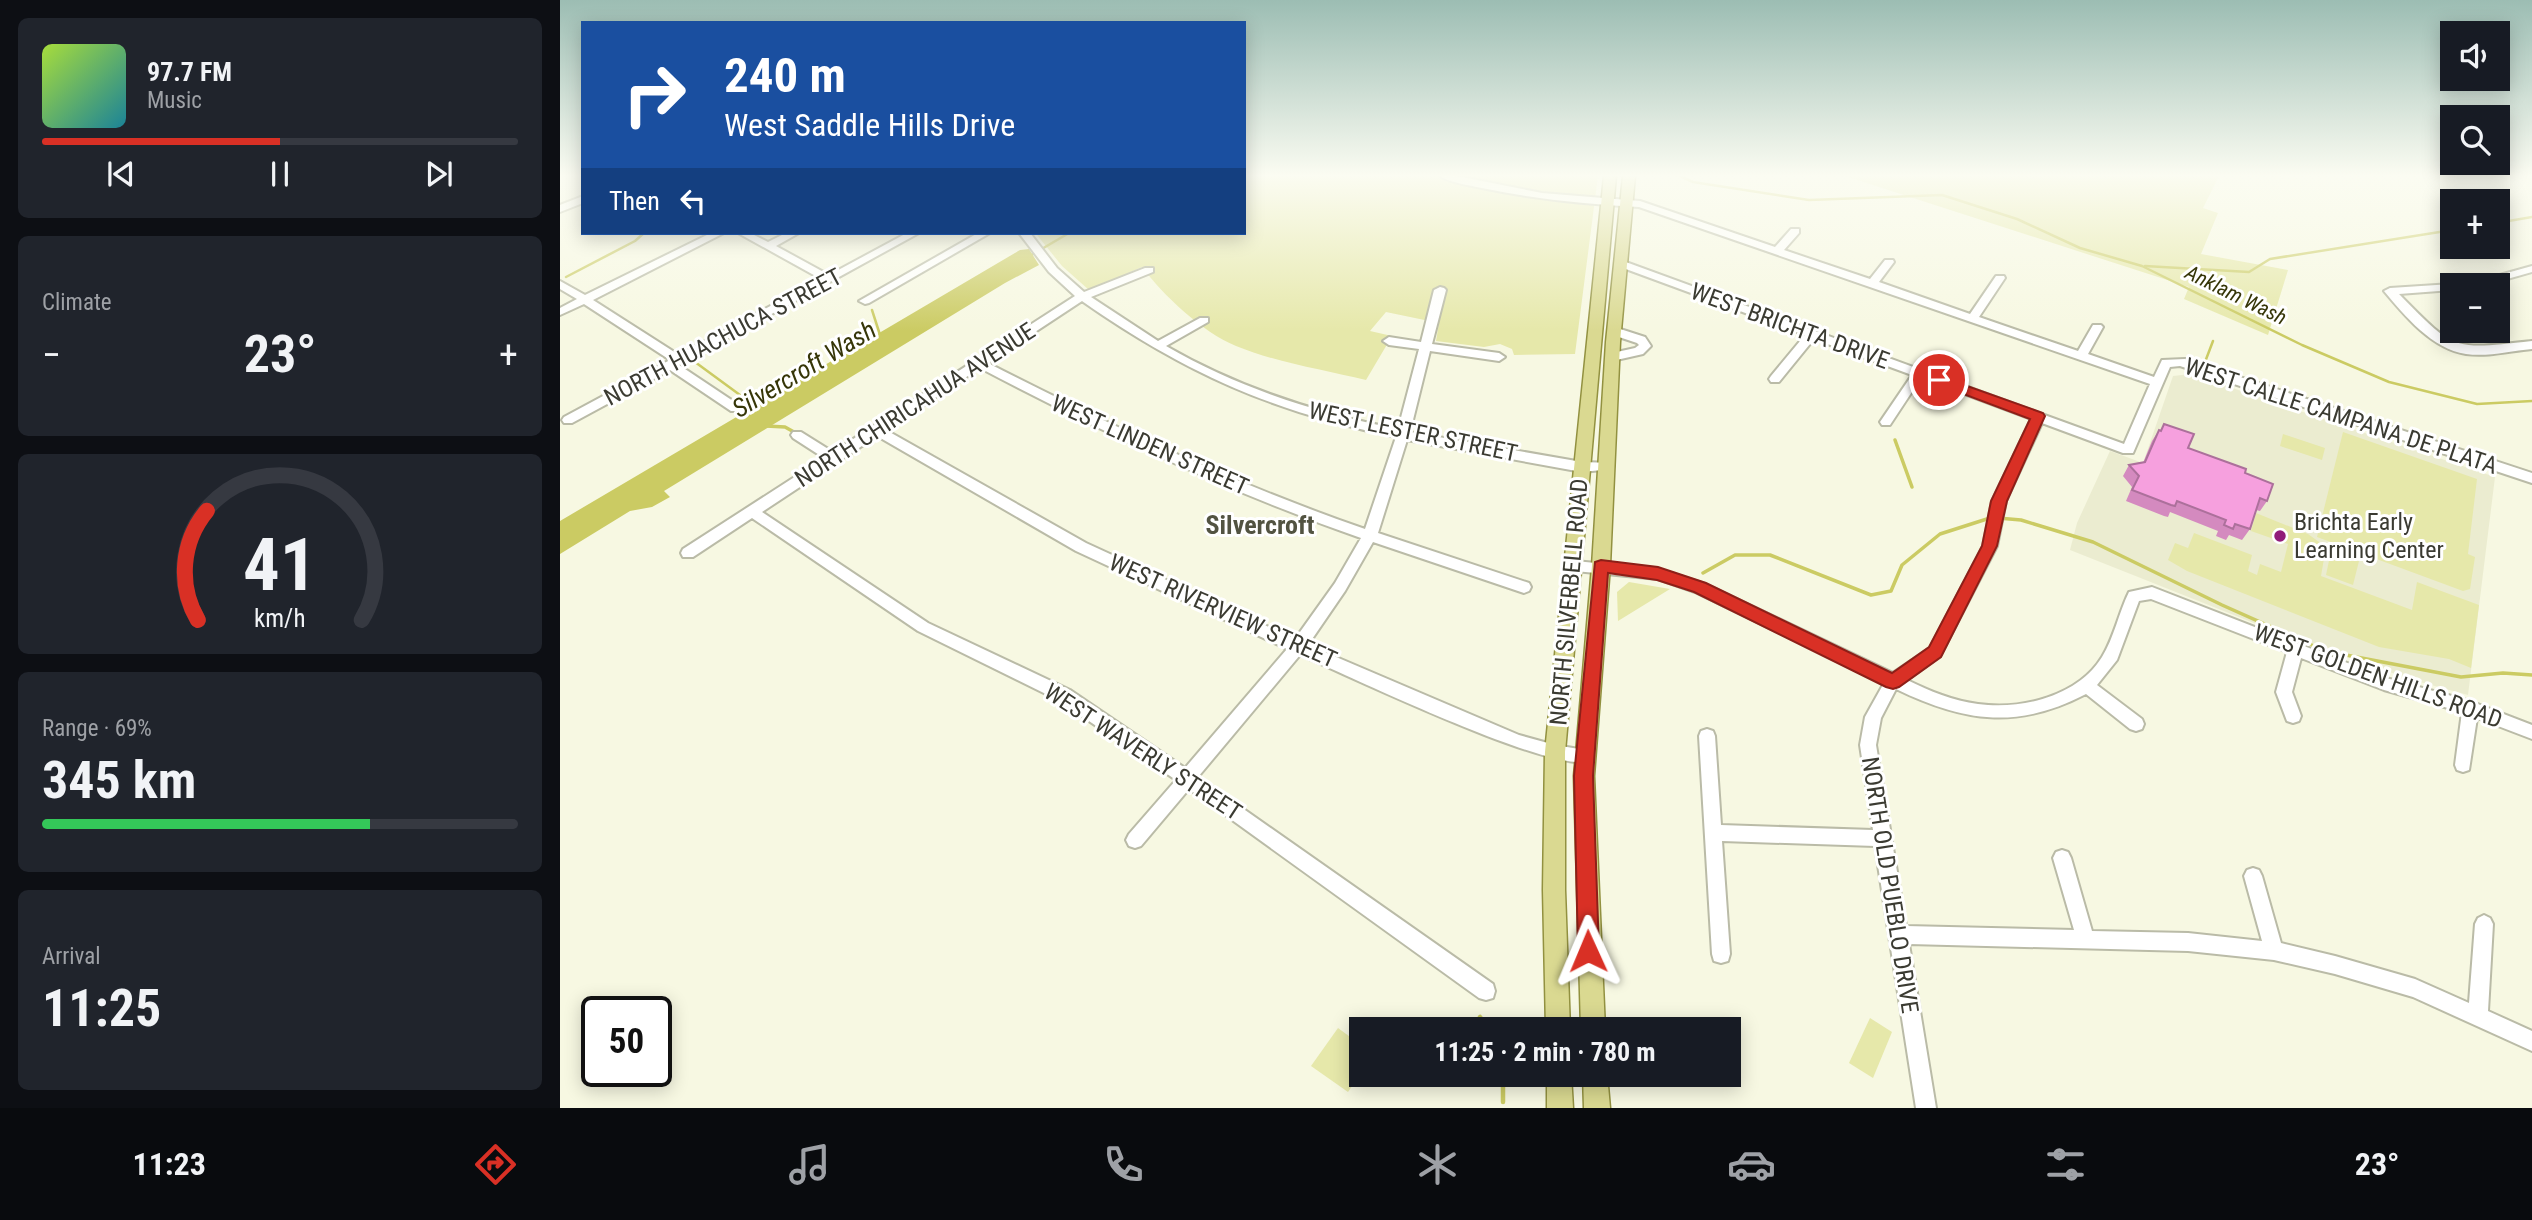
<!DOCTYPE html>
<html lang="en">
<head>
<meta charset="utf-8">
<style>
	:root { --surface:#171b24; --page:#20242c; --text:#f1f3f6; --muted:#9ea1a6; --line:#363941; --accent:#d93025 }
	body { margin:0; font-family:"Roboto Condensed",sans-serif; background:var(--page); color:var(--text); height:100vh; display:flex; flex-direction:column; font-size:26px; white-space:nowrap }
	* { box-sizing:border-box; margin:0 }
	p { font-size:23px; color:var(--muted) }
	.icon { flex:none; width:38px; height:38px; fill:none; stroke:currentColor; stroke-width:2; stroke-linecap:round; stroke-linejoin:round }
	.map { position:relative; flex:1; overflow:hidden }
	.side { display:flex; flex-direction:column; gap:18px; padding:18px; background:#0d0f14; width:560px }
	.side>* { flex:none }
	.hud { position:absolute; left:21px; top:21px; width:665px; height:214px; border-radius:0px; box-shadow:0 4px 18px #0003; background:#1a4fa0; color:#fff; overflow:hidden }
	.tools { position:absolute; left:1880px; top:21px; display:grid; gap:14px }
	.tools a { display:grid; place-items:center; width:70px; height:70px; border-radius:0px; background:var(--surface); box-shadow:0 4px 18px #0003; font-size:35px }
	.speed { position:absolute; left:21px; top:996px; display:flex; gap:14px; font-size:35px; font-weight:700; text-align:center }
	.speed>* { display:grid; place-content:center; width:91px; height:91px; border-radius:50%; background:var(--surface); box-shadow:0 4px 18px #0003; line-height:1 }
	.speed .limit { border:4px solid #111; border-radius:10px; background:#fff; color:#111 }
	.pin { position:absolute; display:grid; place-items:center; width:60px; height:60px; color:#fff; margin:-30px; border:4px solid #fff; border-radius:50%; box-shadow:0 2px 7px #0007 }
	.me { position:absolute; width:77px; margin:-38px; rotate:359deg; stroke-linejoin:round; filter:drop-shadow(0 0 5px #0008) }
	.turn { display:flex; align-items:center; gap:24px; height:147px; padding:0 28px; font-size:32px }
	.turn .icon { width:91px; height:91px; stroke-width:2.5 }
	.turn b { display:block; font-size:49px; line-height:60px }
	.then { display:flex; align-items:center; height:66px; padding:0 28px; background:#0003; gap:14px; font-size:26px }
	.big { font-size:52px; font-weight:700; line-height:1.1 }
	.side .card { flex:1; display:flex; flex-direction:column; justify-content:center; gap:10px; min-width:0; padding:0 24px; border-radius:10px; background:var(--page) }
	.side .dial { align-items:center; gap:0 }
	.dial svg { height:182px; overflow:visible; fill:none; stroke:var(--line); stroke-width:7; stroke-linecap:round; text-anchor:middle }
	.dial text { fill:var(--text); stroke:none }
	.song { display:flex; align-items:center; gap:21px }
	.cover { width:84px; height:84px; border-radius:10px; background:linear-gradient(135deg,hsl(80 70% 55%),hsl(190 70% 35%)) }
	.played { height:7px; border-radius:4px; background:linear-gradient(90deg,var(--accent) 50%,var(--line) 50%) }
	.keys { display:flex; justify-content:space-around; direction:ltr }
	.heat { display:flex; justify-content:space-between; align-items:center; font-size:38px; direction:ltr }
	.charge { height:10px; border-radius:5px; background:linear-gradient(90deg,#34c759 69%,var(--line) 0) }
	.trip { position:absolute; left:789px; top:1017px; width:392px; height:70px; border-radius:0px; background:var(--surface); box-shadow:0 4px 18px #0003; font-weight:700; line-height:70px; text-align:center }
	.dock { display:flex; height:112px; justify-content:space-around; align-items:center; background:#090b0e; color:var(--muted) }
	.dock .icon { width:49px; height:49px }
	.dock .on { color:var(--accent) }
	.dock b { font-size:32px; color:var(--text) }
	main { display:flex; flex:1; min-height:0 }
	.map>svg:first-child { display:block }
</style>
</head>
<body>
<main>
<section class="side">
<div class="card">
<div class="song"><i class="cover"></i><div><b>97.7 FM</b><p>Music</p></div></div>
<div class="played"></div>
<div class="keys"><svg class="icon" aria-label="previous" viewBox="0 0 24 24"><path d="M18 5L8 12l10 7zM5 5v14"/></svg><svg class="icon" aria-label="pause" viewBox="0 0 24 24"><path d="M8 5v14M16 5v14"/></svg><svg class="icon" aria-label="next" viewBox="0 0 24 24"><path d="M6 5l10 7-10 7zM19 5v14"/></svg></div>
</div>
<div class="card"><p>Climate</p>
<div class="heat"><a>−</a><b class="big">23°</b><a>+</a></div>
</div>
<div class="card dial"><svg viewBox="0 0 100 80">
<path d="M14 69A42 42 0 1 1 86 69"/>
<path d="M14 69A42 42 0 0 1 18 21" stroke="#d93025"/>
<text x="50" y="56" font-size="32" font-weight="700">41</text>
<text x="50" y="72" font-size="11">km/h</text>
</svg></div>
<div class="card"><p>Range · 69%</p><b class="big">345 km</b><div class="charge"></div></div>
<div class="card"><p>Arrival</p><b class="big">11:25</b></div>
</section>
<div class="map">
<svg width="1972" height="1108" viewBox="0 0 1972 1108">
	<rect width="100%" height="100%" fill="#f7f8e2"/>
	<polygon fill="#ebecd0" points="1631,374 1935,477 1908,695 1849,679 1699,625 1510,550 1517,523 1550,451 1583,463 1613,376"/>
	<g fill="#e6e8aa">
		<path d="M684,176H1038L1015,354L954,355L952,349L940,344L924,347L876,341L879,323L826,312L810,331L832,336L806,380C764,370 715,362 676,346C642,332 603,295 582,267L529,290L502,266L477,235L481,233H684Z"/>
		<polygon points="1285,176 1659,176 1643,208 1658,213 1641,254 1728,270 1708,335 1624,299 1629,287"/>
		<polygon points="1783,432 1917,479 1908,554 1915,557 1910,589 1903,591 1757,537"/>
		<polygon points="1723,434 1765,448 1762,460 1720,446"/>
		<polygon points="1696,513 1748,534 1766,547 1761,576 1852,610 1857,582 1919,605 1911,668 1889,659 1819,647 1627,571 1608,560 1615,543 1628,548 1634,533 1692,555 1688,571 1697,575 1700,564 1721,572 1728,544 1691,531"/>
		<polygon points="1771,551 1799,561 1793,585 1766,575"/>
		<polygon points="1069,582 1110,589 1058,621 1057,592"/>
		<polygon points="1310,1018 1332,1032 1313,1078 1289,1063"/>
		<polygon points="778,1028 801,1045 801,1073 788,1092 751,1066"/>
	</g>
	<polygon fill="#cbcb63" points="469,249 479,265 445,283 104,491 110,497 92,507 70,511 0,554 0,521 460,250"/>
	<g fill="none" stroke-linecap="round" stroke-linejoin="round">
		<g stroke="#cbcb63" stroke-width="2.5">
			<polyline points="1120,176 1133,182 1249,200 1382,195 1457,219 1520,248 1582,266 1742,345 1829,382 1917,404 1972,401"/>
			<polyline points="1937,223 1972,217"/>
			<polyline points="468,257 509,233"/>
			<polyline points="1585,266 1689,272 1710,259 1892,230"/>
			<polyline points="6,277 75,241 84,233"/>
			<polyline points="312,310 321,338"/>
			<polyline points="135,362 195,406 195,409"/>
			<polyline points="1645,362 1653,341"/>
		</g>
		<g stroke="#cbcb63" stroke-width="3.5">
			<polyline points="206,426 225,427 234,432"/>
			<polyline points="1335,440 1352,487"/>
			<polyline points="1438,518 1461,520 1533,542 1662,605 1765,651 1901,677 1943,673 1972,675"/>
			<polyline points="1143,573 1175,555 1210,555 1311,595 1331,591 1342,565 1380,534 1430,518"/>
		</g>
		<g stroke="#cbcb63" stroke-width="4.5">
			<polyline points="920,1017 929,1029"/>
			<polyline points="943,1029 944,1025"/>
			<polyline points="943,1074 943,1102"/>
		</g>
		<g stroke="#babba7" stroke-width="4">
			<g id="minor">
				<path d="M880,176H897L982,193L1080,201L1215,247L1231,229H1239V233L1224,250L1310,279L1325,260H1333L1334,262L1319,282L1410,314L1436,276H1444L1445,278L1419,317L1518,351L1533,325H1541L1543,327L1528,354L1594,377L1602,360L1625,359L1972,473V483L1620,366L1610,367L1573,453H1563L1482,423L1446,501L1437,546L1380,656L1347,680C1370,691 1393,701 1418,704C1462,710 1518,696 1542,657C1554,638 1559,612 1569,592L1592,587L1826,678L1910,701L1972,725V739L1917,718L1909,770L1903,772L1897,770L1895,765L1902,712L1824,690L1741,658L1732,692L1741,716L1739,721L1733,723L1727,721L1716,692L1727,652L1591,599L1579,601L1557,660L1537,685L1582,719L1584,724L1582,729L1576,731L1570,729L1526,694C1457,730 1404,722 1336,689L1321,718L1316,745L1346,926L1514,930L1493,858L1496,852L1502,850L1508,852L1511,858L1532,931L1628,933L1702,941L1684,876L1687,870L1693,868L1699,870L1702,876L1721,943L1775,956L1855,979L1909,1003L1915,924L1918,918L1924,915L1930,918L1933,924L1928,1011L1972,1031V1051L1853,997L1775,974L1714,960L1628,951L1349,944L1376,1108H1356L1315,846L1162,841L1170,954L1168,961L1161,963L1154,961L1152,954L1139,736L1141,731L1147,729L1153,731L1155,736L1161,825L1313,830L1300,745L1305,717L1324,683L1135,592L1098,579L1015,571L1010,570L1008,566L1010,562L1015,561L1098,569L1145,584L1333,673L1370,648L1423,546L1432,501L1471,419L1361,378L1330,425H1322L1320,422L1352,375L1254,339L1219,382H1211L1209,379L1211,376L1245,335L1055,265V261H1063L1564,444L1590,384L1079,207C1026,204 973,199 922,188C908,185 891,183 880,176Z"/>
				<polygon points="23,196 23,203 0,212 0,205"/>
				<polygon points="151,233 164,233 33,300 119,355 261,279 178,233 190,233 208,242 226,233 239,233 216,246 269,275 347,233 359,233 119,365 179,405 181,408 179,411 171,411 110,370 12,423 4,423 2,420 4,417 110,360 24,304 0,315 0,308 17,299 0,289 0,281 25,295"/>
				<polygon points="418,233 430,233 309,303 305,304 299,301"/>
				<path d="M459,233H470L497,268L524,292L585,268H593V272L531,297L598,341L640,318H648V322L606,346C679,388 756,413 838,429L859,349L829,345L823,341L829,337L861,342L874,290L880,287L884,288L886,290L872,344L939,353L945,357L939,361L870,351L850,432L1022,462L1052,463L1054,466L1052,469L1022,472L847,440L818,533L969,583L971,587L969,591L964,593L813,542L785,591L748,645L959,735L995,745L1031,751L1033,756L1031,761C993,775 788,675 740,655L638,777L933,984L935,991L933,998L926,1000L919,998L629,789L581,846L575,848L569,846L566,840L569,834L616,780L498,700L358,631L192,518L133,557H123L121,553L123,549L264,458L233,438L231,435L233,432H241L273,452L515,296L489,272ZM522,301C625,373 713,412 836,437L805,529C675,484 551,426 428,363ZM420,368C544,433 669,492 801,538L775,583L735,639L526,543L326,430ZM317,436L516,551L727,649L625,768L510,690L368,623L202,512Z"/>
				<polygon points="1972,266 1972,272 1926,285 1910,285 1911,283"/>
				<path d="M1892,284L1896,285H1892V290L1839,294C1895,351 1892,350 1972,341V349C1950,351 1928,357 1906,354C1872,349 1845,316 1824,291L1830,288Z"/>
				<polygon points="1054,327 1085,337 1091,346 1083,354 1052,361 1048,360 1048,354 1075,348 1079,345 1077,343 1050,334 1048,331"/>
			</g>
		</g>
		<g stroke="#929140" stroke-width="3">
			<g id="major">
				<polygon points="1044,176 1056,176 1005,752 1005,890 1010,1029 986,1029 983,890 985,752"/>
				<polygon points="1063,176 1075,176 1060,342 1050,566 1034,776 1045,1029 1021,1029 1014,776 1032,566 1046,342"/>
				<polygon points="987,1074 1011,1074 1013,1108 987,1108"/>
				<polygon points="1023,1074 1047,1074 1050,1108 1024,1108"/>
			</g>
		</g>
		<use href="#minor" fill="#fff" fill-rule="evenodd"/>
		<use href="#major" fill="#dad991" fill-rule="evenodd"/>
	</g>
	<polygon fill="#d48abf" points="1604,424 1628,448 1685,473 1707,501 1700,511 1696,510 1690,529 1682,540 1669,535 1666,540 1656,536 1658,531 1610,512 1608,517 1604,516 1566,501 1572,487 1563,476 1569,465 1583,463 1592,441 1599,430 1600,431"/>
	<polygon fill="#f6a0de" stroke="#ac709b" stroke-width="2" points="1604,424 1634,434 1628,448 1686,469 1685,473 1713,484 1707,501 1700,498 1690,529 1675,524 1673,529 1664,525 1666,520 1617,501 1615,506 1611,505 1572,490 1579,476 1569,465 1585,462 1599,430 1601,431"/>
	<linearGradient id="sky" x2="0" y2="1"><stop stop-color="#9cbdb3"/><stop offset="0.53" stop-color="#fbfcf2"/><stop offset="1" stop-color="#fbfcf2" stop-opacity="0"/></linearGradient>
	<rect width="1972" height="331" fill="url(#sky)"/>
	<polygon fill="#d93025" stroke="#8d1f18" stroke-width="2" points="1379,376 1483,413 1485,416 1447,501 1437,546 1381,657 1339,687 1333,689 1326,687 1134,592 1097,580 1048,573 1033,776 1039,951 1036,959 1028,962 1021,959 1018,951 1014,776 1035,562 1041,560 1098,567 1146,583 1332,673 1369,647 1422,546 1431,501 1470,419 1374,383 1372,380"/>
	<circle fill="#911c7a" stroke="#fff" stroke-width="2.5" cx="1720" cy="536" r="7"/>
	<g text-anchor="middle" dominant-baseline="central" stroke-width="6" stroke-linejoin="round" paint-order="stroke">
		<g font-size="21" font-style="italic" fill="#363608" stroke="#fff">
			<text transform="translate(1676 295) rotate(26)">Anklam Wash</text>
		</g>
		<g font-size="24" fill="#3b3b32" stroke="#fff">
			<text transform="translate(1230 326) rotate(20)">WEST BRICHTA DRIVE</text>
			<text transform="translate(163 337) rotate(-28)">NORTH HUACHUCA STREET</text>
			<text transform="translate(355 405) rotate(-33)">NORTH CHIRICAHUA AVENUE</text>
			<text transform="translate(1781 416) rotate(18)">WEST CALLE CAMPANA DE PLATA</text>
			<text transform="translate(853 432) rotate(12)">WEST LESTER STREET</text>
			<text transform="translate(590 445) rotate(24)">WEST LINDEN STREET</text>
			<text transform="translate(1009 602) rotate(-85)">NORTH SILVERBELL ROAD</text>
			<text transform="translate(663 611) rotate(24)">WEST RIVERVIEW STREET</text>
			<text transform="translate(1818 676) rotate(20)">WEST GOLDEN HILLS ROAD</text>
			<text transform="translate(583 752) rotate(33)">WEST WAVERLY STREET</text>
			<text transform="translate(1330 885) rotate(81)">NORTH OLD PUEBLO DRIVE</text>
		</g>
		<g font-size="24" fill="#3b3b32" stroke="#fff" text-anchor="start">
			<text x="1734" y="522">Brichta Early<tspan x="1734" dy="28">Learning Center</tspan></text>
		</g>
		<g font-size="26" font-style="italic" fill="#363608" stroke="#fff">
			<text transform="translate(244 369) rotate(-31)">Silvercroft Wash</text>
		</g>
		<g font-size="26" font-weight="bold" fill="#525341" stroke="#fff">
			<text x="700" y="525">Silvercroft</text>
		</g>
	</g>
</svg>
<div class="tools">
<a><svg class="icon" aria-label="sound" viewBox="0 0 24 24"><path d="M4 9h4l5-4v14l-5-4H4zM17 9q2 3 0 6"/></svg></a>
<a><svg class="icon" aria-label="search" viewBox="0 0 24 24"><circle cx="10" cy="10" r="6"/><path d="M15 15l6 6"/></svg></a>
<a>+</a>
<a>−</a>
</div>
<div class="speed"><div class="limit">50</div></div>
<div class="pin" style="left:1379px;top:380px;background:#d93025"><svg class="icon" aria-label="arrive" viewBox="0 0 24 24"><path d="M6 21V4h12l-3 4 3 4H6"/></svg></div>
<svg class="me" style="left:1028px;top:951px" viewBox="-20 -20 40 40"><path d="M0-17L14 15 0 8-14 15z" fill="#d93025" stroke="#fff" stroke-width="4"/></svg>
<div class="trip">11:25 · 2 min · 780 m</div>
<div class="hud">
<div class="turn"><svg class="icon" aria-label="right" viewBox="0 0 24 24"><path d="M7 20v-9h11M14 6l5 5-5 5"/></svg><div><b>240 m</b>West Saddle Hills Drive</div></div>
<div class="then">Then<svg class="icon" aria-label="left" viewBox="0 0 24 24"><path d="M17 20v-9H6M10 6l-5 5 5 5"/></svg></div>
</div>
</div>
</main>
<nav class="dock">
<b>11:23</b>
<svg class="icon on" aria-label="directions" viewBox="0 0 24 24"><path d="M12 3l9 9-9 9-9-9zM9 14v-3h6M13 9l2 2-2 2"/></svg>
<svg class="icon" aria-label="music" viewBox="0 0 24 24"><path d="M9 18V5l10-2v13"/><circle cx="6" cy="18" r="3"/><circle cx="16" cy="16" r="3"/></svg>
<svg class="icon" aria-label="phone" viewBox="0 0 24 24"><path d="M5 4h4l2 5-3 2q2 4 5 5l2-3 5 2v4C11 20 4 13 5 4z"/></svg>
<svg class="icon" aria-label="climate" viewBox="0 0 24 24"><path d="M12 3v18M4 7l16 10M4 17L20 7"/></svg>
<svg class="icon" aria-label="car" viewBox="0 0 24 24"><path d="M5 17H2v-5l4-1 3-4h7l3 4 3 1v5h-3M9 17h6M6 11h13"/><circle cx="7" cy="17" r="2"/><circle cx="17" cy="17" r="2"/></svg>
<svg class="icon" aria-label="filters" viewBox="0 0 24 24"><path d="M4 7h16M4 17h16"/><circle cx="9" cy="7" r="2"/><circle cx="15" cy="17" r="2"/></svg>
<b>23°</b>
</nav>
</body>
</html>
